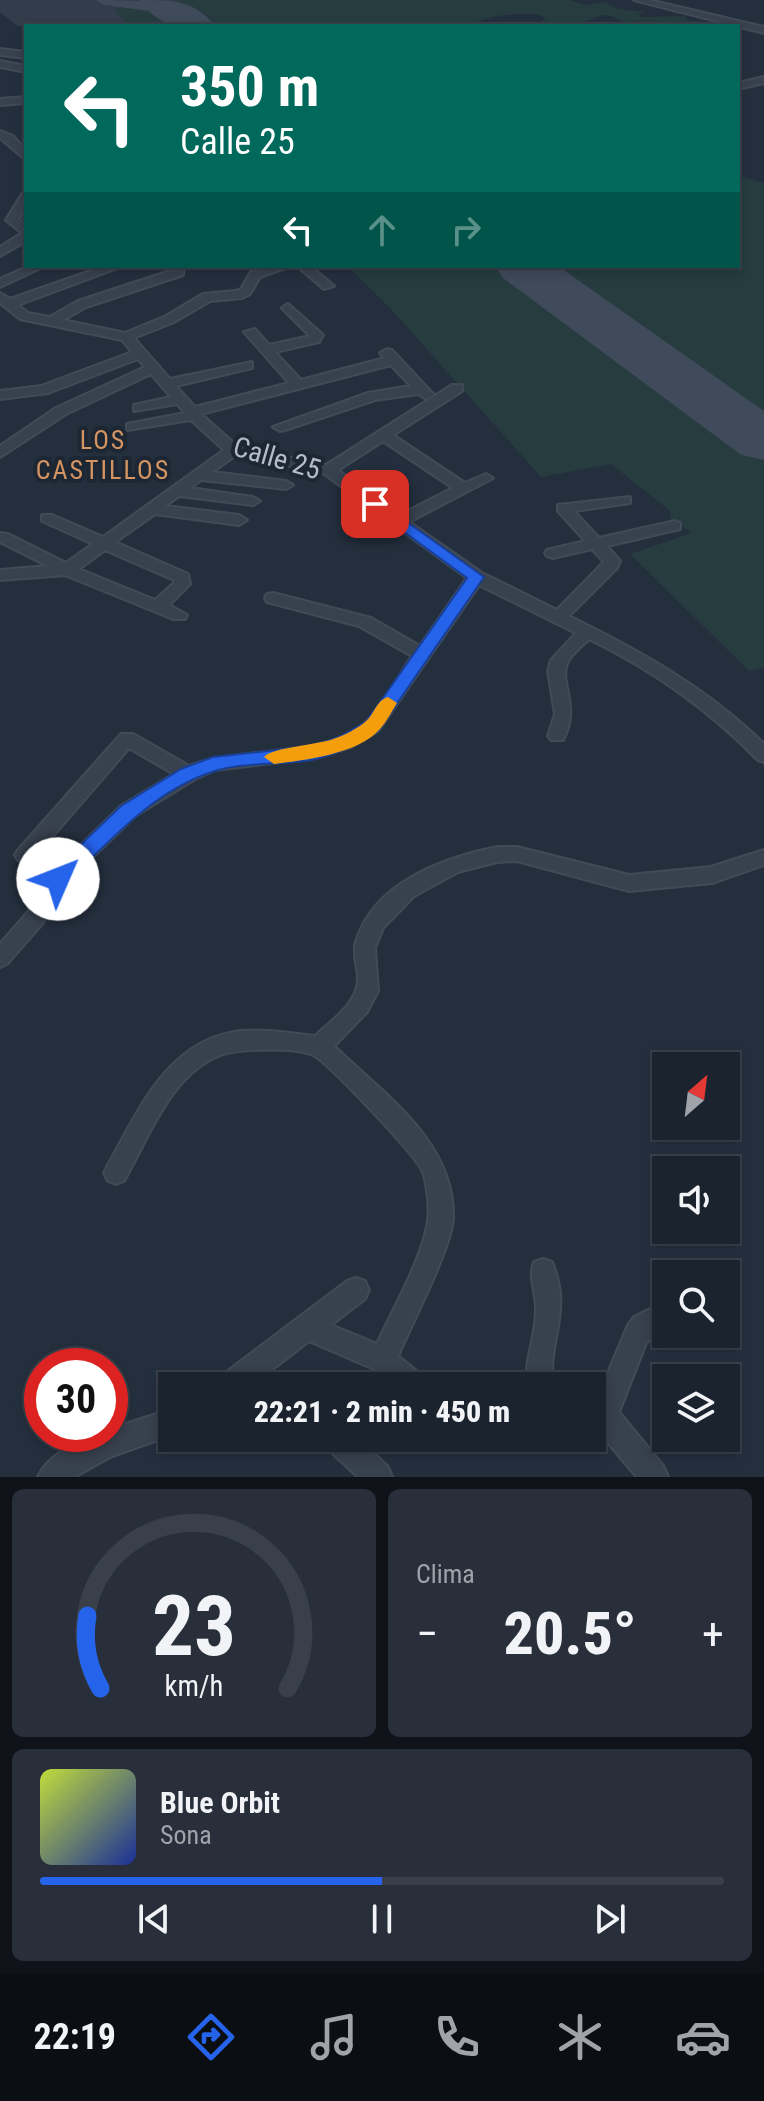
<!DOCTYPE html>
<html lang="es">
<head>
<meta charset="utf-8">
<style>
	:root { --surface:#1b232e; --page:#282f3a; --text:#f1f3f6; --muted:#a0a4aa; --line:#39404a; --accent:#2563eb }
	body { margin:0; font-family:"Roboto Condensed",sans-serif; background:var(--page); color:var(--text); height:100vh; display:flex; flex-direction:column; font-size:30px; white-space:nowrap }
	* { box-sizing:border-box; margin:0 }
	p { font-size:26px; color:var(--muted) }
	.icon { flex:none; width:44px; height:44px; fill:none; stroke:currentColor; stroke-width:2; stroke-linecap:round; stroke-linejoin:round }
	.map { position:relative; height:1477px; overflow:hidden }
	.drawer { display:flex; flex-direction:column; gap:12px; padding:12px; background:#0f1319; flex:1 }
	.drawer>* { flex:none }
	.guide { position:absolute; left:24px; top:24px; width:716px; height:244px; border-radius:0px; box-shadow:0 4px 12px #0003,0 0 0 2px var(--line); background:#00695c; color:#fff; overflow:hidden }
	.needle { width:52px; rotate:28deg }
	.tools { position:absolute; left:652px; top:1052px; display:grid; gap:16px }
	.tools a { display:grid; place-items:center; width:88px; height:88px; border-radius:0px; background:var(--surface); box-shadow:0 4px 12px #0003,0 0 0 2px var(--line); font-size:40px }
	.speed { position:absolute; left:24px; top:1348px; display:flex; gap:16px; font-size:40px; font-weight:700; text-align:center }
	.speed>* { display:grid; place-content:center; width:104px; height:104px; border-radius:50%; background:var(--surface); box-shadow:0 4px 12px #0003,0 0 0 2px var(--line); line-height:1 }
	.speed .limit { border:12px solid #d22; background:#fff; color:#111 }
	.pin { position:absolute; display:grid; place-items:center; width:68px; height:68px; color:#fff; margin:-34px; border-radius:16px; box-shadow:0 4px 12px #0006 }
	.me { position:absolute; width:88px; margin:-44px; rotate:46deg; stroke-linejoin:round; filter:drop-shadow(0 0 6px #0008) }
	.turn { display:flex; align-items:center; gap:28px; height:168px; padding:0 24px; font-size:36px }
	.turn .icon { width:104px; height:104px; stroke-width:2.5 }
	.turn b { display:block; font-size:56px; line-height:68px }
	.lanes { display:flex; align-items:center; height:76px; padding:0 24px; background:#0003; justify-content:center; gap:40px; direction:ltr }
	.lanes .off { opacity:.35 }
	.big { font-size:60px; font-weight:800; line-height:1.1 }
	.drawer .tile { flex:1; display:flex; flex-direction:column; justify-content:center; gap:12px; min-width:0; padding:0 28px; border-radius:12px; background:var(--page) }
	.drawer .dial { align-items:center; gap:0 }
	.dial svg { height:208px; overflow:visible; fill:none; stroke:var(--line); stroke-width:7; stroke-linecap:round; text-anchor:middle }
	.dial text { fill:var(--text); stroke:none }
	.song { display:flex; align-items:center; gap:24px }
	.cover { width:96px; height:96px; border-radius:12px; background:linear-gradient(135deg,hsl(70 70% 55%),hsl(230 70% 35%)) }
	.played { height:8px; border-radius:4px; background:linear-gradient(90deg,var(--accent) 50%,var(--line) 50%) }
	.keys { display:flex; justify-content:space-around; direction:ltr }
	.heat { display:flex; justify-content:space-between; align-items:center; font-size:44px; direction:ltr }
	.drawer .tiles { flex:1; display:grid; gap:12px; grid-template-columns:1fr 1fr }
	.tile:last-child { grid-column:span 2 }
	.trip { position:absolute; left:158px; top:1372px; width:448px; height:80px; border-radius:0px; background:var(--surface); box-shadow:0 4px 12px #0003,0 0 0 2px var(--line); font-weight:800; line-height:80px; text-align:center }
	.tab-bar { display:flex; height:128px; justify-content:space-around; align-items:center; background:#0b0e12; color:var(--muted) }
	.tab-bar .icon { width:56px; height:56px }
	.tab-bar .active { color:var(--accent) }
	.tab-bar b { font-size:36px; color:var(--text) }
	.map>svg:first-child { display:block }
</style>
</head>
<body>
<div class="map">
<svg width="764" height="1477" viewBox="0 0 764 1477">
	<rect width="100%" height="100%" fill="#242f3e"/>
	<polygon fill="#323c4b" points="0,0 324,0 365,26 17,26 0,12"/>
	<g fill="#263c3f">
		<path d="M178,0H569L585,5L605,2L618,9L645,12L638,14L642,17L687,16L686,20L702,22L703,24L635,26L638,21L622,22L612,16L601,15L578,26H534L546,18C532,9 482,16 470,26H214Z"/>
		<polygon points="122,7 155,10 177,26 97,26 126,21 114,10"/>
		<polygon points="738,176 764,183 764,417 552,266 738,266"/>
		<polygon points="348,266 505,266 764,456 764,667 749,671 630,554 692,533 671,518 670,511 611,464 541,477 391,309"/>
	</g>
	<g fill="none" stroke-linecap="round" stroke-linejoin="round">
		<path fill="#3f4a5a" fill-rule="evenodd" d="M96,0C117,0 164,0 180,9L172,14L104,5Z"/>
		<g fill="#3f4a5a" fill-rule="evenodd">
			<path d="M140,0C172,0 195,0 215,26C182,26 161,31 140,0Z"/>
			<polygon points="495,266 558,266 764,411 764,460 741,455 503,278"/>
		</g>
		<g stroke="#414a57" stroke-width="4">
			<g id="minor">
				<polygon points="634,0 649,0 764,27 764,33"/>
				<polygon points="0,49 26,52 26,58 0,55"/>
				<polygon points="0,61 26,66 26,72 0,67"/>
				<polygon points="764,77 764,83 738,89 738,83"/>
				<polygon points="26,97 26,103 0,105 0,99"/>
				<polygon points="0,131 13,136 26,151 26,160 0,138"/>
				<polygon points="26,193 26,206 18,219 26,225 26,241 0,256 0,247 22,233 6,220 22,194"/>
				<polygon points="29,266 45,266 0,287 0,279"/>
				<path d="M105,266H123L18,305L28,313L50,317L78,301L173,270L172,266H184L183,275L86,307L63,320L125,333L166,316L203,294L236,291L241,289L251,272L272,266H291L260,277L250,294L242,298L210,301L174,322L134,338L170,379L252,362V368L176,386L195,407L289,383L244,332L255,329L269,345L310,336L282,308L288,304L323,335L319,342L275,352L301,380L385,358L380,353L387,349L392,350L434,395L427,399L418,394L375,400L285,430L280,431L273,427L368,393L411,386L391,365L201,414L238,447L326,465L452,385H462V391L393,435L465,483L486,474L493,478L409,522L482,573L557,610L604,562L592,549L553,558L547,556L545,553L547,550L585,541L558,511V505L630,497V503L574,511L599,538L675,521L680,523V529L607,546L620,561L617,568L569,616C640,651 707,688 764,744V762L758,760C707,708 654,671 589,639C582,646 570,655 567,664C559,684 581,706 563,740H551L548,736L555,714L548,671L551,660L576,633L479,585L378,731L351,747L315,758L215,770L195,779L135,816L65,884L42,924L7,964L0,967V944L28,912L51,874L121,806L174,774L129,748L32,860H18L15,855L18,850L121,734H133L189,766C239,746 327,759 366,722C384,705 398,677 412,656L359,626L267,602L265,598L267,594L273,593L371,618L420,646L467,578L323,473L236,455L212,472L286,481L293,485L286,489L201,480L190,488L253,497L260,501L253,505L179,496L165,506L239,515L247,520L239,525L155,514L115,542L188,574L190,584L169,605L187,615L185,619H173L65,575L0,580V570L48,566L0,542V533L8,534L66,563L93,544L42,521V515H52L103,537L224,450L191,420L127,430V424L185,413L177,404L134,411V405L171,397L151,374L66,414L0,457V446L56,408L145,367L138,359L48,393L0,399V391L41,386L132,352L122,340L20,319L0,303V293L10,299ZM383,441L453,488L400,515L338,470ZM105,550L174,580V583L155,600L79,569Z"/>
				<polygon points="297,266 310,266 334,286 324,289"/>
				<path d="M497,847H517L629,875L711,867L764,850V865L712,883L629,891L517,861L497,862L458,872L414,896L383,928L375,948L378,991L367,1012L334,1046C383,1094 455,1141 453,1218C452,1247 411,1325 398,1356L424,1377L428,1386H394L374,1369L309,1341L251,1386H216L220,1377L347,1281L356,1278L365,1281L369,1290L365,1299L331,1325L377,1344C392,1311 424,1255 428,1220C430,1208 427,1184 423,1172C416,1155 331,1066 315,1056C299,1047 235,1048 218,1056C170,1076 148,1139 124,1181L116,1184L108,1181L104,1173L108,1165C139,1110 168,1039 241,1031C265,1029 290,1033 315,1036C331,1021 358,1003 358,979C358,967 352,954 356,942C373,883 443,858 497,847Z"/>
				<path d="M543,1259L552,1262C573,1313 547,1340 553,1386H527C524,1359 537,1335 536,1308C536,1292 528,1277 534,1262Z"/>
				<polygon points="652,1308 661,1312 665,1321 661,1330 646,1343 619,1412 664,1467 668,1477 637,1477 592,1424 592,1400 597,1399 628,1325 634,1317"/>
				<path d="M172,1409V1435L112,1456L74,1477H38C48,1454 86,1434 110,1434V1429Z"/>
				<polygon points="324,1438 357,1438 388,1467 392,1477 358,1477 327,1448"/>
			</g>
		</g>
		<use href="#minor" fill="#38414e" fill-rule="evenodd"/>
	</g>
	<path fill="#2563eb" stroke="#184099" stroke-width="2" d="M375,499L484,577L378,731C359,742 339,754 316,759C283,766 244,761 212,772C153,791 109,842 65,884H51L48,879L51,873L121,806L181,769L213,757L314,746L339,737L366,722L467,578L370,507L368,504Z"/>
	<path fill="#f59e0b" d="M388,697L397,703C392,711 387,721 380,729C358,754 305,760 274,764L264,757C272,747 320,745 336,738C345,735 356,729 364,723C374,716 376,700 388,697Z"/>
	<g text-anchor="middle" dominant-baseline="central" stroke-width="8" stroke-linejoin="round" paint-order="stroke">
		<g font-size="26" letter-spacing="2" fill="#d59563" stroke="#1d2633">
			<text x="103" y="440">LOS<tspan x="103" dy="30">CASTILLOS</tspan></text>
		</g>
		<g font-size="28" fill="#b4bcc9" stroke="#1d2633">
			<text transform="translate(277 458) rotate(16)">Calle 25</text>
		</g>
	</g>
</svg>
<div class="tools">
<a><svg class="needle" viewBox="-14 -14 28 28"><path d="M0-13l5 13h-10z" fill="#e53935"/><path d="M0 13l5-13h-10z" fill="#a0a4aa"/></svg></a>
<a><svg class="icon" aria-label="sound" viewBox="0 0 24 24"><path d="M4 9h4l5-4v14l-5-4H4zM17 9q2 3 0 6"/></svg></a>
<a><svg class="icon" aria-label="search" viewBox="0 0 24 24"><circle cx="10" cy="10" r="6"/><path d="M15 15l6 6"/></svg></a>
<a><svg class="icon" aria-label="layers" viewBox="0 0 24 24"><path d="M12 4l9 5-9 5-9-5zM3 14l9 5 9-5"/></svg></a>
</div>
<div class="speed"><div class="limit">30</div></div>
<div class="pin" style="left:375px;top:504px;background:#d93025"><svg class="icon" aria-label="arrive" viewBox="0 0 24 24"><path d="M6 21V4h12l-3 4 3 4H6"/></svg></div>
<svg class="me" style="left:58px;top:879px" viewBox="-20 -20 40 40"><circle r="19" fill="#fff"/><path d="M0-13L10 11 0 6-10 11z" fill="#2563eb"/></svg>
<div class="trip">22:21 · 2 min · 450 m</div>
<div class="guide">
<div class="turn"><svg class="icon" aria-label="left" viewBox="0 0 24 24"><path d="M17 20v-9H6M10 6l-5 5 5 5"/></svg><div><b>350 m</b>Calle 25</div></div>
<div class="lanes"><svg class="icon" aria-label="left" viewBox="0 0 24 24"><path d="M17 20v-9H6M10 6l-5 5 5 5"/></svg><svg class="icon off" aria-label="ahead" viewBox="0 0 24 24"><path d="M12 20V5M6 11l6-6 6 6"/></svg><svg class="icon off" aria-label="right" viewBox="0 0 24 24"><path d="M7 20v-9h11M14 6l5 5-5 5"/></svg></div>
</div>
</div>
<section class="drawer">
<div class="tiles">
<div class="tile dial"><svg viewBox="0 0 100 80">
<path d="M14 69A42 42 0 1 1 86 69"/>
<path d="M14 69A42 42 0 0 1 9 41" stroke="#2563eb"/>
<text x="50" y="56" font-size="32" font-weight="700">23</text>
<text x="50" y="72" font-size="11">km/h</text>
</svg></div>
<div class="tile"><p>Clima</p>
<div class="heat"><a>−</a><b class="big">20.5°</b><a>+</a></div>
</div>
<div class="tile">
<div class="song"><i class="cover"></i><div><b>Blue Orbit</b><p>Sona</p></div></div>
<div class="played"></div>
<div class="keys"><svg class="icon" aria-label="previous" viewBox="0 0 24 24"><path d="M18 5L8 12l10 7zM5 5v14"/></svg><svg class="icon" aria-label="pause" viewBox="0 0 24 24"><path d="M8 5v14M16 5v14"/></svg><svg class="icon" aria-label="next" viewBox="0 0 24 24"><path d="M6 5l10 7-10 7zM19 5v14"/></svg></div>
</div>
</div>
</section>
<nav class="tab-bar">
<b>22:19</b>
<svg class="icon active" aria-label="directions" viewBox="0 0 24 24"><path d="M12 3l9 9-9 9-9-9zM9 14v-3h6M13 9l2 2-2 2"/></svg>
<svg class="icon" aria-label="music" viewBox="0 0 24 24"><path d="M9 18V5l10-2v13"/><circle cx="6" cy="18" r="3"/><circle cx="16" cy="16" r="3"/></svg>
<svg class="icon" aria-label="phone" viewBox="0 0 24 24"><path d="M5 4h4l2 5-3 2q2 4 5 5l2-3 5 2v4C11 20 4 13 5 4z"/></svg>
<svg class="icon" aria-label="climate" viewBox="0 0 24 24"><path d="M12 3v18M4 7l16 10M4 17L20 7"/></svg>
<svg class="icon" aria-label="car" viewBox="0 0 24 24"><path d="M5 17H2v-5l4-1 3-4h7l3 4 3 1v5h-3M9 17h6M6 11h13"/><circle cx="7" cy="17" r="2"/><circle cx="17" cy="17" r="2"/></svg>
</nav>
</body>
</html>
